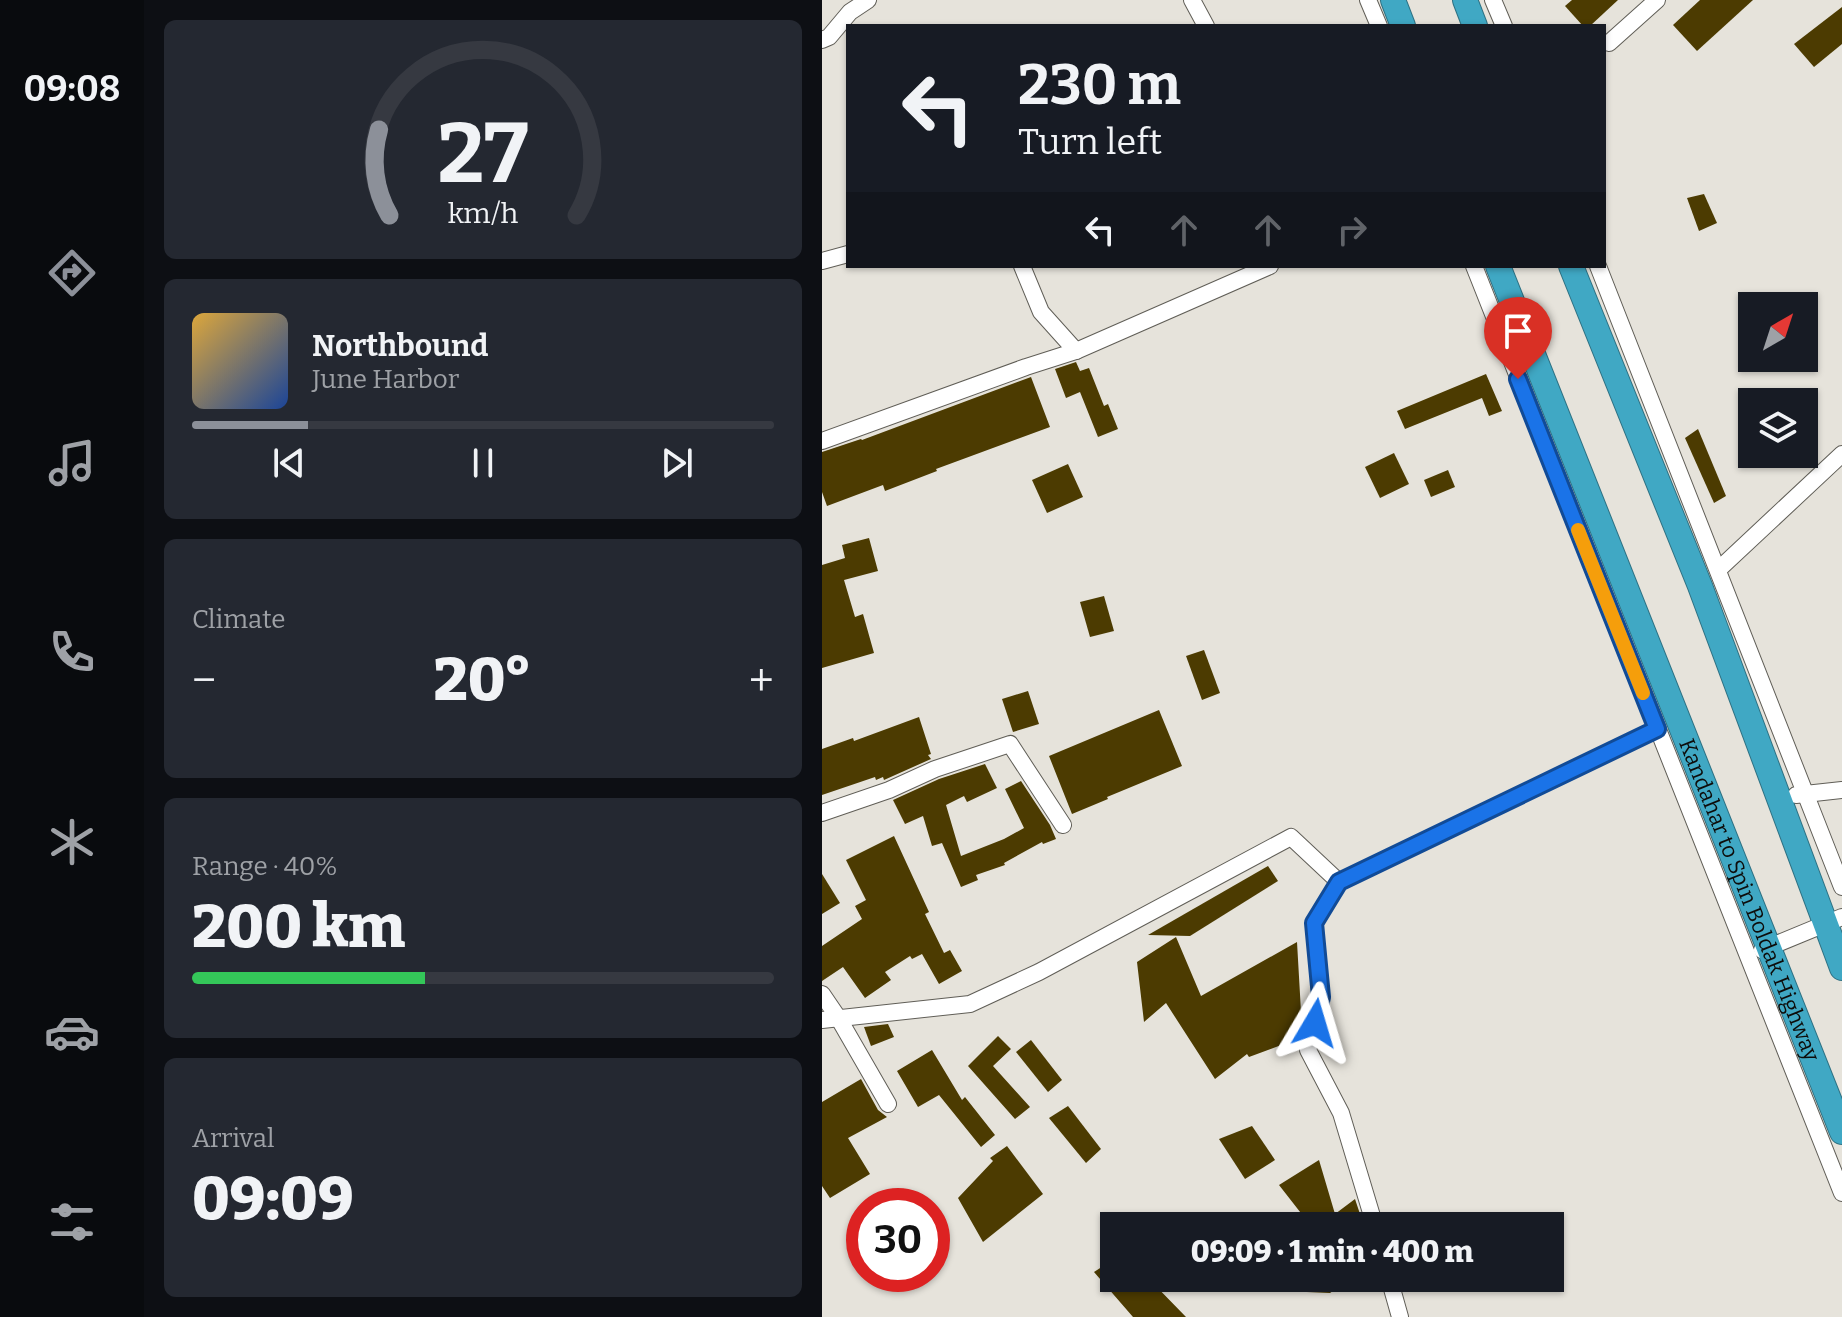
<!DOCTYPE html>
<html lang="en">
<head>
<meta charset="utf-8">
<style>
	:root { --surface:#171b24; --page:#242831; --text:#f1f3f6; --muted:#9ea1a6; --line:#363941; --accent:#8c9099 }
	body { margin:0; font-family:Bitter,serif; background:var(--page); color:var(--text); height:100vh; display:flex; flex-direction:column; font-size:30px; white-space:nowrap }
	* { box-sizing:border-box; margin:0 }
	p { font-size:26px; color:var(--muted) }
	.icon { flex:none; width:44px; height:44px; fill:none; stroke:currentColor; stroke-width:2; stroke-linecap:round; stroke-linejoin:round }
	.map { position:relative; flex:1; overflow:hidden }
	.details { display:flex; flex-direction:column; gap:20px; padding:20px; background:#0d0f14; width:678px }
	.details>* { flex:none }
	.guide { position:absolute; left:24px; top:24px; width:760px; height:244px; border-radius:0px; box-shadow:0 2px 6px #0004; background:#171b24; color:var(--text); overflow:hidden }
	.needle { width:52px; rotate:39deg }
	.tools { position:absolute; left:916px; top:292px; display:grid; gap:16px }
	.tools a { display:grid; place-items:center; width:80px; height:80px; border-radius:0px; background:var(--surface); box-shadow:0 2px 6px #0004; font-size:40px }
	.speed { position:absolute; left:24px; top:1188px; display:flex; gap:16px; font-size:40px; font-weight:700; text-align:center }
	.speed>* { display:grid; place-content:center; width:104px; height:104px; border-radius:50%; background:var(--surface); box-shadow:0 2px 6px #0004; line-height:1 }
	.speed .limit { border:12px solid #d22; background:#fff; color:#111 }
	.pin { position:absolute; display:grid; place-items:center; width:68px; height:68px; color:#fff; margin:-82px -34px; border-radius:50% 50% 50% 0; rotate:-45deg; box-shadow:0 0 8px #0007 }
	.pin .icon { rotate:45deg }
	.me { position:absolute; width:88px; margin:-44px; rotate:7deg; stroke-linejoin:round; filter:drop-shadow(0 0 6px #0008) }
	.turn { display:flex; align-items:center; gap:28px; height:168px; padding:0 40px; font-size:36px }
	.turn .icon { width:104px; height:104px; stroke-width:2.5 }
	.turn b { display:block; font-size:56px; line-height:68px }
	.lanes { display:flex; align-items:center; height:76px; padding:0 40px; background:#0003; justify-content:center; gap:40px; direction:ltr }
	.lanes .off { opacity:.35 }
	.big { font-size:60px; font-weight:800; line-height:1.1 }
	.details .widget { flex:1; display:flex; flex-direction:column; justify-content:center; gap:12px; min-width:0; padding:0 28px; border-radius:12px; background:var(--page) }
	.details .dial { align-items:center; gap:0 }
	.dial svg { height:208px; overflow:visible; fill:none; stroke:var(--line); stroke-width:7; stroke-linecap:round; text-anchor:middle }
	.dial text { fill:var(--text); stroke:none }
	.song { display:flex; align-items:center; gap:24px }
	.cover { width:96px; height:96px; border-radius:12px; background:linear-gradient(135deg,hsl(40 70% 55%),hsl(220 70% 35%)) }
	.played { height:8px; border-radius:4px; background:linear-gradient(90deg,var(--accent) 20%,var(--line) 20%) }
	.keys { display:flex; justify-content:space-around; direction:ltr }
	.heat { display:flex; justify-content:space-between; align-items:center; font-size:44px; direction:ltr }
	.charge { height:12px; border-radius:6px; background:linear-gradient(90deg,#34c759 40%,var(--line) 0) }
	.trip { position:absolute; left:278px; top:1212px; width:464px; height:80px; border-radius:0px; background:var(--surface); box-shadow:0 2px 6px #0004; font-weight:800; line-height:80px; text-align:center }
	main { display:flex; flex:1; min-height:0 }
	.menu { display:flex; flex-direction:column; width:144px; justify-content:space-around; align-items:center; background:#090b0e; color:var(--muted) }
	.menu .icon { width:56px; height:56px }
	.menu .on { color:var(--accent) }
	.menu b { font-size:36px; color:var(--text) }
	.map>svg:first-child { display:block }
</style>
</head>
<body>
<main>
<nav class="menu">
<b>09:08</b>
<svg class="icon on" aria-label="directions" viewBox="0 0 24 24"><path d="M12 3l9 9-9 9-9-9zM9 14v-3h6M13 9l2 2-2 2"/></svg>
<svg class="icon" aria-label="music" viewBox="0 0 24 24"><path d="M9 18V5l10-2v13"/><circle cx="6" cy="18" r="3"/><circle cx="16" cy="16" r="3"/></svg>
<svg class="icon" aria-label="phone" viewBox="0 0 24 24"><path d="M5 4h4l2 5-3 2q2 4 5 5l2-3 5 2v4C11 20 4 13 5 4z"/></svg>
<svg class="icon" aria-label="climate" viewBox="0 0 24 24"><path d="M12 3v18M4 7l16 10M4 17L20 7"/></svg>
<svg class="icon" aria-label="car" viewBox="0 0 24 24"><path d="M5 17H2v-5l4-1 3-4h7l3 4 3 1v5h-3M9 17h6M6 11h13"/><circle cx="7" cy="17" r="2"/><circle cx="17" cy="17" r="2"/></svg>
<svg class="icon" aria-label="filters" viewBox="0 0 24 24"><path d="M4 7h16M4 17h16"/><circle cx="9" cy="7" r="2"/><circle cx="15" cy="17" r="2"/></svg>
</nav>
<section class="details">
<div class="widget dial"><svg viewBox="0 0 100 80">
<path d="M14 69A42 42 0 1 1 86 69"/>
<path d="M14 69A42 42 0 0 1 10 36" stroke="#8c9099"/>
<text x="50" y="56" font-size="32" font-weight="700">27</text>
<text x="50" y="72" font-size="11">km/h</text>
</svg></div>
<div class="widget">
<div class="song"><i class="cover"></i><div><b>Northbound</b><p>June Harbor</p></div></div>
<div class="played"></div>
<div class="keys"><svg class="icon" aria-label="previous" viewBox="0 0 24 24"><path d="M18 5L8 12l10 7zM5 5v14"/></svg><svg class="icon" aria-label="pause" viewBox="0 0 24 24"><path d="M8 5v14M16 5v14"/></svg><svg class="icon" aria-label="next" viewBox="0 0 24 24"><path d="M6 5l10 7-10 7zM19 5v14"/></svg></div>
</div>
<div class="widget"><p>Climate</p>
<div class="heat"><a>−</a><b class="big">20°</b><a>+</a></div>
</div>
<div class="widget"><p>Range · 40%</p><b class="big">200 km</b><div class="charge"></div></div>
<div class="widget"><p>Arrival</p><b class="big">09:09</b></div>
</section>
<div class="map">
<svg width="1020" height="1317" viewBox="0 0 1020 1317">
	<rect width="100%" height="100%" fill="#e6e3db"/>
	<g fill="#4c3b01">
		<polygon points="750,0 796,0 768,26 761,26 743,6"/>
		<polygon points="878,0 931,0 875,51 851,25"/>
		<polygon points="1020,7 1020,44 992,67 972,44"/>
		<polygon points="882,194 895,223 877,231 865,198"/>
		<polygon points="254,362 258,371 267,368 282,406 286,404 296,429 276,437 258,392 244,398 233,369"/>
		<polygon points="664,374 680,411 667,416 660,398 583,429 575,411"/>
		<polygon points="209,377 228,427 114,469 115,471 63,491 61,485 5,506 0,492 0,452 39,439 40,440"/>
		<polygon points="876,429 904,496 892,503 863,438"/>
		<polygon points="572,453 587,484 558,498 543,467"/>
		<polygon points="246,464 261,497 225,513 210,480"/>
		<polygon points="626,470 633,487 609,497 602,480"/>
		<polygon points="47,538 56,571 22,580 33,617 41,614 52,653 0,668 0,565 23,558 20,545"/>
		<polygon points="282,596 292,631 268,637 258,602"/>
		<polygon points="382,650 398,693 380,700 364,656"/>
		<polygon points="206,691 217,724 191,732 180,699"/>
		<polygon points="337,710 360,766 285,797 286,799 250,814 227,756"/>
		<polygon points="97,717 109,754 106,755 109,759 62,780 61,777 54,780 53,777 0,795 0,749 31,738 32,741"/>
		<polygon points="163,764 175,788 145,802 142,796 124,805 139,856 182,839 202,828 183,789 199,781 228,825 234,839 221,844 220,842 182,863 183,865 154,875 156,880 139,887 120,843 110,846 101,816 83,824 71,800 117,779"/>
		<polygon points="72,836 107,912 103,914 122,953 128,950 140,971 117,984 100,954 90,959 88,956 63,972 69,980 43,998 21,967 0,981 0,946 40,919 33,906 44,900 24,860"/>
		<polygon points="446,866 456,881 368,936 326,935"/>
		<polygon points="0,874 18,903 0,914"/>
		<polygon points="354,937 379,996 475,942 480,1029 478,1038 427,1057 425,1054 393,1079 344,1003 322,1022 315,962"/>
		<polygon points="66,1024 72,1037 49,1046 42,1027"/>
		<polygon points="176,1036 189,1049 171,1066 208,1107 193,1119 146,1066"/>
		<polygon points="209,1040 240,1080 226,1092 194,1052"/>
		<polygon points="110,1050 140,1100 143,1097 173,1135 159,1147 117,1095 96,1107 75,1071"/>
		<polygon points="39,1079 56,1110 65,1117 26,1138 48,1174 8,1198 0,1186 0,1102"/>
		<polygon points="246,1106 279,1149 264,1163 227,1118"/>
		<polygon points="430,1126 453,1160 423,1179 397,1139"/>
		<polygon points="185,1146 221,1194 161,1242 136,1198 171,1161 168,1158"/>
		<polygon points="497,1160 513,1214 533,1199 542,1226 489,1226 457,1185"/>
		<polygon points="292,1259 292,1278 326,1278 364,1317 311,1317 272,1272"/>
		<polygon points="451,1278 530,1278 508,1293 461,1291"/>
	</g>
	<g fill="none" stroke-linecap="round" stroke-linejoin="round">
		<g stroke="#605e57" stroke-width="18">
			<g id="minor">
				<polyline points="370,0 384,26"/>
				<polyline points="546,0 557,26"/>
				<polyline points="671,0 682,26"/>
				<polyline points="0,40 7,37 28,12 46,0"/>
				<polyline points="787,43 835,0"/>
				<polyline points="0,261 26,254"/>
				<polyline points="200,266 219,312 254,351"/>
				<polyline points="652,266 1020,1193"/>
				<polyline points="776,266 1020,887"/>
				<polyline points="0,441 204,367 254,351 448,266"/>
				<polyline points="896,570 1020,454"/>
				<polyline points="974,795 1020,790"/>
				<polyline points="0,813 67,790 113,769 188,744 241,825"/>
				<polyline points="517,882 492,923 499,997 486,1050 519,1113 553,1226"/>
				<polyline points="940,950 1020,917"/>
				<polyline points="0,994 17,1019 66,1104"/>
				<polyline points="0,1020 148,1004 217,972 469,837 517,882 835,729"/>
				<polyline points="567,1278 578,1317"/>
			</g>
		</g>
		<g stroke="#2e7183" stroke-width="26">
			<g id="highway">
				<polyline points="571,0 581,26"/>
				<polyline points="643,0 653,26"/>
				<path id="s1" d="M676,266L1020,1132"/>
				<polyline points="749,266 878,586 1020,968"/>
			</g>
		</g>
		<use href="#minor" stroke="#fff" stroke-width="16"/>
		<use href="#highway" stroke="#40a8c4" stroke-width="24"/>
	</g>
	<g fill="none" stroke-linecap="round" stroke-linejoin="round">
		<g stroke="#114b97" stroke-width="20">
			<polyline id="route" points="493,1023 499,997 492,923 517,882 835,729 696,379"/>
		</g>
		<use href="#route" stroke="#1a73e8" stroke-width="14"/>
		<polyline stroke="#f59e0b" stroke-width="14" points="756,530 821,693"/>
	</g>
	<g text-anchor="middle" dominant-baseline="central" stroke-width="8" stroke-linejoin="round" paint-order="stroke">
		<g font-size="22" fill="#0d0c0a" stroke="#fff">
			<text stroke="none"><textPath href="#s1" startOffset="682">Kandahar to Spin Boldak Highway</textPath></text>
		</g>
	</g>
</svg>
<div class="tools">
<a><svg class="needle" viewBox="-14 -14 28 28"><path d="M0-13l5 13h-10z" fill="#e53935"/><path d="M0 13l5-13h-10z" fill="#9ea1a6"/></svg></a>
<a><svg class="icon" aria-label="layers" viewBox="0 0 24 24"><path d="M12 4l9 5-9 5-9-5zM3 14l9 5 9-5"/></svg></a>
</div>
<div class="speed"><div class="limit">30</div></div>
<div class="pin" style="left:696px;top:379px;background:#d93025"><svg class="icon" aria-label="arrive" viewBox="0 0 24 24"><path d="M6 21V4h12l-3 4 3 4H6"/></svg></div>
<svg class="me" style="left:493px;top:1023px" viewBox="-20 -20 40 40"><path d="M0-17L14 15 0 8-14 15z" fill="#1a73e8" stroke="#fff" stroke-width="4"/></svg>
<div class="trip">09:09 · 1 min · 400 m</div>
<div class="guide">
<div class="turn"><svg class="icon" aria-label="left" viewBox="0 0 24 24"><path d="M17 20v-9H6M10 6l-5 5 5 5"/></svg><div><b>230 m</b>Turn left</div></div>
<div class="lanes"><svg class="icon" aria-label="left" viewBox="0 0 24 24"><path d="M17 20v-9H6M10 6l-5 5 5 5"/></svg><svg class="icon off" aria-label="ahead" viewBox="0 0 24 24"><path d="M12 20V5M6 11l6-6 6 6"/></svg><svg class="icon off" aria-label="ahead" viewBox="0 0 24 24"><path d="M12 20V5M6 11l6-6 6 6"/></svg><svg class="icon off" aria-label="right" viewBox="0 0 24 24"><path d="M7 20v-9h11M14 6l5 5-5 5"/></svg></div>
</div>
</div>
</main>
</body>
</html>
